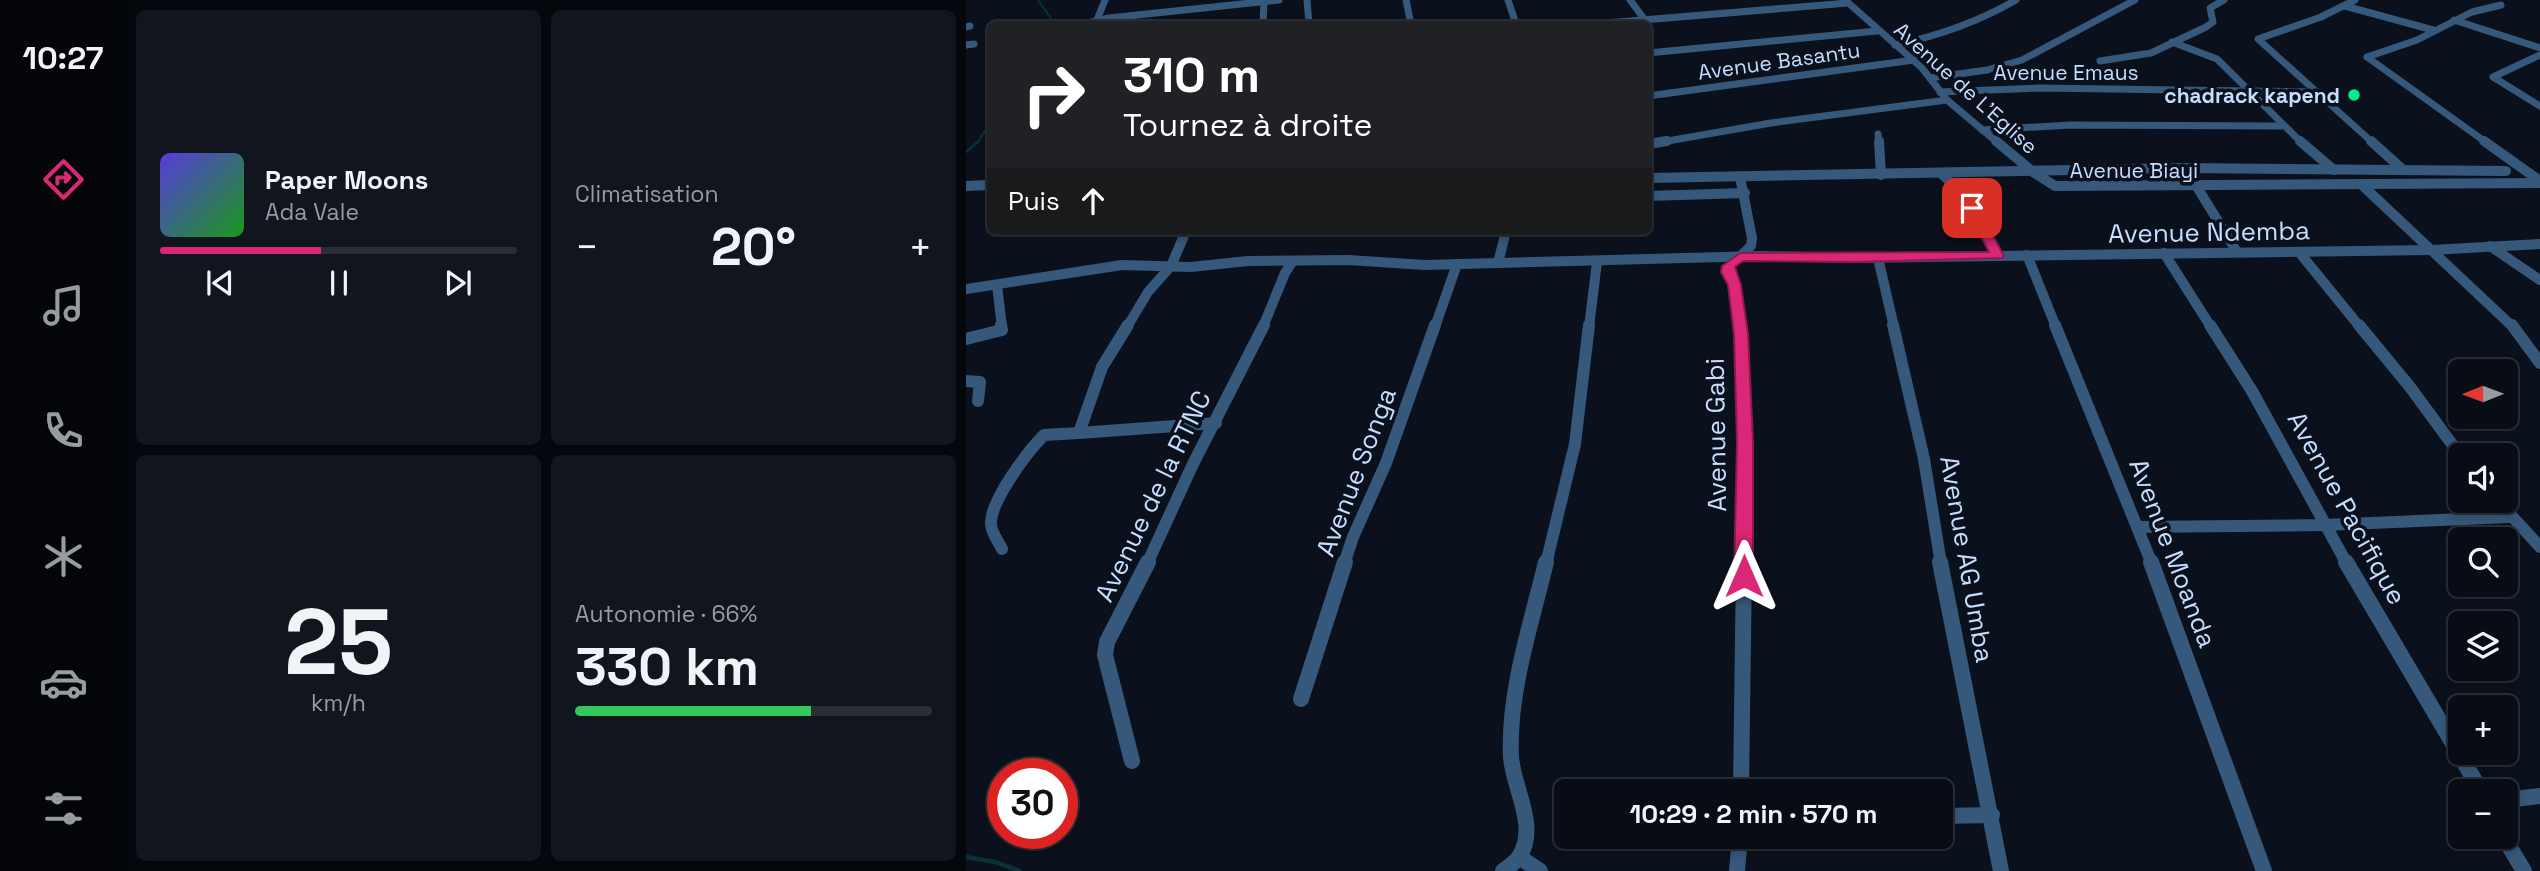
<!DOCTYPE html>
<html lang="fr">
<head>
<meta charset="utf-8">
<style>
	:root { --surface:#080d15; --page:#11161e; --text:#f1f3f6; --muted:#989ca0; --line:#292d34; --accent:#db2777 }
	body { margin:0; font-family:"Space Grotesk",sans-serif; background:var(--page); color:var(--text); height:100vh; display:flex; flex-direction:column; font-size:26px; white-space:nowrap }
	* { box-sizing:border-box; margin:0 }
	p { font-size:23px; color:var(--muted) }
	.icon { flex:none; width:38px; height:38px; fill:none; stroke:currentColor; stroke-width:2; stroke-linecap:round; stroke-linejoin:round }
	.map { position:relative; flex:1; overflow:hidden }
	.sheet { display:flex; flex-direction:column; gap:10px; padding:10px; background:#04070c; width:840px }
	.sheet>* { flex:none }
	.top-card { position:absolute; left:21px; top:21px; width:665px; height:214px; border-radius:10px; box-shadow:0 4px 10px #0003,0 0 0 2px var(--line); background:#202124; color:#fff; overflow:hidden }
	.needle { width:46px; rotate:269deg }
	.controls { position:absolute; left:1482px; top:359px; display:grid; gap:14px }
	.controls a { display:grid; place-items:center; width:70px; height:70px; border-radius:10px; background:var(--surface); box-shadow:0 4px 10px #0003,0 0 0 2px var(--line); font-size:35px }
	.speed { position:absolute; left:21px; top:758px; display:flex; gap:14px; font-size:35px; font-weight:700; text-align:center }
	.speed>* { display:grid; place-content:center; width:91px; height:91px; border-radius:50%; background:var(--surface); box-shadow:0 4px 10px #0003,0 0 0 2px var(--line); line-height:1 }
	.speed .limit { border:10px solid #d22; background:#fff; color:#111 }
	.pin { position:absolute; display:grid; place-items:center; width:60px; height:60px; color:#fff; margin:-30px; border-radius:14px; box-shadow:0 4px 10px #0006 }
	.me { position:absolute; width:77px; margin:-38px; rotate:0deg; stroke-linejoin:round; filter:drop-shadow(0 0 5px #0008) }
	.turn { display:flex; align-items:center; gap:24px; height:147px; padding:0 21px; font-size:32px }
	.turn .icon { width:91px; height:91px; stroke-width:2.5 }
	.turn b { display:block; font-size:49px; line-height:60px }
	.then { display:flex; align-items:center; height:66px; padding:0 21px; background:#0003; gap:14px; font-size:26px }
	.big { font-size:52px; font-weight:800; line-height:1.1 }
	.sheet .card { flex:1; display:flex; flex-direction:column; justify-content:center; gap:10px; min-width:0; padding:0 24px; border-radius:10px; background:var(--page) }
	.sheet .dial { align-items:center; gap:0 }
	.dial b { font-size:91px; line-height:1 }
	.song { display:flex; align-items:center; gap:21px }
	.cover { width:84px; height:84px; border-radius:10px; background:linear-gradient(135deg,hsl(250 70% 55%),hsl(120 70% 35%)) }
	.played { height:7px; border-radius:4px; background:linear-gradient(90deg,var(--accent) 45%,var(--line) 45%) }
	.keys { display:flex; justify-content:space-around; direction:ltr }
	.heat { display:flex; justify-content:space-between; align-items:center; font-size:38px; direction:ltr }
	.charge { height:10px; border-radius:5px; background:linear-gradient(90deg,#34c759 66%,var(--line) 0) }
	.sheet .tiles { flex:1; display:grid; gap:10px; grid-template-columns:repeat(2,1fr) }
	.trip { position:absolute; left:588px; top:779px; width:399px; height:70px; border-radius:10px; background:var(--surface); box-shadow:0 4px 10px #0003,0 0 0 2px var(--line); font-weight:800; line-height:70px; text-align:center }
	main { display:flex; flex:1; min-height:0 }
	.tab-bar { display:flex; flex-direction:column; width:126px; justify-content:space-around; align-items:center; background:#030508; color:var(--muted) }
	.tab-bar .icon { width:49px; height:49px }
	.tab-bar .current { color:var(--accent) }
	.tab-bar b { font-size:32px; color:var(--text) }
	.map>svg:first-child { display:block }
</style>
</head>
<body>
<main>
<nav class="tab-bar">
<b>10:27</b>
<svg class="icon current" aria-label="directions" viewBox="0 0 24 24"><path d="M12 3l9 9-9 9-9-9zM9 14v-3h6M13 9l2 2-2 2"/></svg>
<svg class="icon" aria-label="music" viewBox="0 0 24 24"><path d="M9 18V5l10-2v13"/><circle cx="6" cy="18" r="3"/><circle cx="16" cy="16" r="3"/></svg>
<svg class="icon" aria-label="phone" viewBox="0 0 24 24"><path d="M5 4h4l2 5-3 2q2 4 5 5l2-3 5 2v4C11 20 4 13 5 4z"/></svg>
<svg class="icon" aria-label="climate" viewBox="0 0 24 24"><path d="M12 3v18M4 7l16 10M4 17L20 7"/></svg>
<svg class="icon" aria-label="car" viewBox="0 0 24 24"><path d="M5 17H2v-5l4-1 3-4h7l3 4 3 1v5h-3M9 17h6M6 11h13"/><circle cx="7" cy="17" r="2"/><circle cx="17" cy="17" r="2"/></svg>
<svg class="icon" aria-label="filters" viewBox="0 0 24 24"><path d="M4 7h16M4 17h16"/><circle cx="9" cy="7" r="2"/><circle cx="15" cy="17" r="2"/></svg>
</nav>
<section class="sheet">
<div class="tiles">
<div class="card">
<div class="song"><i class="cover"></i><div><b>Paper Moons</b><p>Ada Vale</p></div></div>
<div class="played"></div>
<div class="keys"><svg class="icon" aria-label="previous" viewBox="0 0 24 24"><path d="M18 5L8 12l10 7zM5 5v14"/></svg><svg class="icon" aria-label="pause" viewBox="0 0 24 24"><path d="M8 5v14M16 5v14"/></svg><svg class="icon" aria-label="next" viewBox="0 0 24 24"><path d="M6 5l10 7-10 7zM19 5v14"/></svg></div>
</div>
<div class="card"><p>Climatisation</p>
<div class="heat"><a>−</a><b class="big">20°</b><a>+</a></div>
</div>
<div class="card dial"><b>25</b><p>km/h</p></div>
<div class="card"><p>Autonomie · 66%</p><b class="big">330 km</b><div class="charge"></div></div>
</div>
</section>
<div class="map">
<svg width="1574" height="871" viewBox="0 0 1574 871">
	<rect width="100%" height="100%" fill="#0b111c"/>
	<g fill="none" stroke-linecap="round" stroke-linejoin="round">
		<g stroke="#093237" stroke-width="2">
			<polyline points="72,0 86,20 81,24"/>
			<polyline points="11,143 24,123"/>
		</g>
		<polyline stroke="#093237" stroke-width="2.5" points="0,152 13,141"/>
		<polyline stroke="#093237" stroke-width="4.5" points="0,857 29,862 54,871"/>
		<g stroke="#36587a" stroke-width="7">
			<polyline points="341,0 343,24"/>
			<polyline points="440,0 445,24"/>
			<polyline points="542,0 550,24"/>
			<polyline points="664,0 679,20"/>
			<polyline points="879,0 956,68 981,100 1032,143"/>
			<polyline points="1389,0 1355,17 1292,39 1407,143"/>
			<polyline points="1379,6 1467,30"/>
			<polyline points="131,20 139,0"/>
			<polyline points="1488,20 1574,48"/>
			<polyline points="117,24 143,18 313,0"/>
			<polyline points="297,24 298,2"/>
			<polyline points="628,24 882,3"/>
			<polyline points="0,27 4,26"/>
			<polyline points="1206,42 1251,59 1336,143"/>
			<polyline points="0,45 8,44"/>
			<path d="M929,45C972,36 1012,22 1050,0"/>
			<polyline points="682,53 911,31"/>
			<polyline points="1574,55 1527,77 1574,106"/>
			<polyline points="1134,61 1185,53 1240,27 1247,22 1244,8 1258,0"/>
			<polyline points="964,78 1021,70 1056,60 1169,0"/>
			<polyline points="974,92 1072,88 1352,92"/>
			<polyline points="682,96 948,60"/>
			<polyline points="1016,130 1105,125 1316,126"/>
			<polyline points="912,134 913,143"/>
			<polyline points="690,143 805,123 981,100"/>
			<polyline points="1521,143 1401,57 1451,40 1506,12 1535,5"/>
		</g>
		<g stroke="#36587a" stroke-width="10">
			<polyline points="913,141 915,175"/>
			<polyline points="1030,141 1067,172 1089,186 1574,183"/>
			<polyline points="1334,141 1368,170"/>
			<polyline points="1405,141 1435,168"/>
			<polyline points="1518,141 1574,181"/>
			<polyline points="682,144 701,141"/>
			<polyline points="976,174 997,195 1032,256"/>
			<polyline points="774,177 786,238 785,246 761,269 769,285 774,327"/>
			<polyline points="682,178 1218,168 1540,171"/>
			<polyline points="1396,185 1547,327"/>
			<polyline points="0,186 24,185"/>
			<polyline points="1231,187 1271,252"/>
			<polyline points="682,196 779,193"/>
			<polyline points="1524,246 1574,280"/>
			<polyline points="1333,252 1394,327"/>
			<polyline points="1198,253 1245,327"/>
			<polyline points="1061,255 1090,327"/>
			<polyline points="912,258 928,327"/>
			<polyline points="532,263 540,231"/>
			<polyline points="31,285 36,327"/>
			<polyline points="0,289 156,265 225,267 282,261 382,260 459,265 794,256 890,258 1465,250 1574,244"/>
			<polyline points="161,327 182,292 205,266 220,231"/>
			<polyline points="297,327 319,273 327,261"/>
			<polyline points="469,327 491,264"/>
			<polyline points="623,327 631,262"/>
		</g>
		<g stroke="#36587a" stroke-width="12">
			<polyline points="162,325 136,367 113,433 250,423"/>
			<polyline points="774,325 779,442 778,564"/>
			<polyline points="927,325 958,459 975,564"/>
			<polyline points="1089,325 1186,564"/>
			<polyline points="1244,325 1286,391 1381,564"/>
			<polyline points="1393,325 1444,387 1494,455"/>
			<polyline points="1546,325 1574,363"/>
			<polyline points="0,339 36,330 35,325"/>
			<polyline points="0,381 14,382 12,401"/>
			<polyline points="1531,500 1574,547"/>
			<polyline points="1172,527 1359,525 1544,517"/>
			<path d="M36,549C32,541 25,532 25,524C24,501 62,451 78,435L113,433"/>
			<polyline points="181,564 227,464 298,325"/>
			<polyline points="378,564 387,537 420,463 469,325"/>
			<polyline points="580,564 609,444 623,325"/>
		</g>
		<g stroke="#36587a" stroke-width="16">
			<polyline points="974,562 1035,871"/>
			<polyline points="1185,562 1298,871"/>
			<polyline points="1380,562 1515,791"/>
			<polyline points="335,699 379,562"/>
			<polyline points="166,761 139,655 141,642 182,562"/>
			<polyline points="775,791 778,562"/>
			<polyline points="1540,800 1574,796"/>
			<polyline points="975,816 1026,815"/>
			<polyline points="1537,836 1558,871"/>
			<polyline points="553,857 574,871"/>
			<path d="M537,871C542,867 550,862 553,857C573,827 547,788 545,757C542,692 565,625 580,562"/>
			<polyline points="771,871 774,836"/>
		</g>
	</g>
	<polygon fill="#db2777" stroke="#8e194d" stroke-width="2" points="1006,205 1012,208 1038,256 1036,258 890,262 777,261 769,267 775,285 782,334 787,442 787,576 784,581 771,581 768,576 771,442 768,334 762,285 755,272 756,266 774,253 1023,252 1000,208"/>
	<circle fill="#03ee8a" stroke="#0b111c" stroke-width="2.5" cx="1388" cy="95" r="7"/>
	<g text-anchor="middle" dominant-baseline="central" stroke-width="7" stroke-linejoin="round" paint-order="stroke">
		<g font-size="21" fill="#c6ddfe" stroke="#0b111c">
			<text transform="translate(813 61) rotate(-8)">Avenue Basantu</text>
			<text x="1100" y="72">Avenue Emaus</text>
			<text transform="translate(1000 88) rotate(42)">Avenue de L'Eglise</text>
			<text x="1168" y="170">Avenue Biayi</text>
		</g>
		<g font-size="21" font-weight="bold" fill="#c6ddfe" stroke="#0b111c" text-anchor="end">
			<text x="1374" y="95">chadrack kapend</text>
		</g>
		<g font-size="26" fill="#c6ddfe" stroke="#0b111c">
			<text transform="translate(1243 232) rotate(-1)">Avenue Ndemba</text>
			<text transform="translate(750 435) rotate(-91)">Avenue Gabi</text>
			<text transform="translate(390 472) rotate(-69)">Avenue Songa</text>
			<text transform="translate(187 496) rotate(-64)">Avenue de la RTNC</text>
			<text transform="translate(1381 508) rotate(61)">Avenue Pacifique</text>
			<text transform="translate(1207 553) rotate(69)">Avenue Moanda</text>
			<text transform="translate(1001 559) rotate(80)">Avenue AG Umba</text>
		</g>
	</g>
</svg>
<div class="controls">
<a><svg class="needle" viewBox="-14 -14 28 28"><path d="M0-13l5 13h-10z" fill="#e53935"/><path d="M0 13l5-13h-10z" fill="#989ca0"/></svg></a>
<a><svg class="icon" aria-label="sound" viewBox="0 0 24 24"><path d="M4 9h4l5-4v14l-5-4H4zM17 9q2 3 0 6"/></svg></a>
<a><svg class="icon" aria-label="search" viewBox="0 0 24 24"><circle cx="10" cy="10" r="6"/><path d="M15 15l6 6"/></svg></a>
<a><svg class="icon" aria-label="layers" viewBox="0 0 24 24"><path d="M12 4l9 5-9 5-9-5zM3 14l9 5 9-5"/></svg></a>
<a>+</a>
<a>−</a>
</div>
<div class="speed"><div class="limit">30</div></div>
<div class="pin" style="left:1006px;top:208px;background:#d93025"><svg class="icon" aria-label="arrive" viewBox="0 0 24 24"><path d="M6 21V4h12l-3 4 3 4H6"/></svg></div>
<svg class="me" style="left:778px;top:576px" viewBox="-20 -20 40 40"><path d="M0-17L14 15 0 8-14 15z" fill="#db2777" stroke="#fff" stroke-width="4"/></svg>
<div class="trip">10:29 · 2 min · 570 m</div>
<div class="top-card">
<div class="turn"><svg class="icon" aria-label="right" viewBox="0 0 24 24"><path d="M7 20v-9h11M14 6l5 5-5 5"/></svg><div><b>310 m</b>Tournez à droite</div></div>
<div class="then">Puis<svg class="icon" aria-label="ahead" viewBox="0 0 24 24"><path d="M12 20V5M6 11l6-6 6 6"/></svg></div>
</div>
</div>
</main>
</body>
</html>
